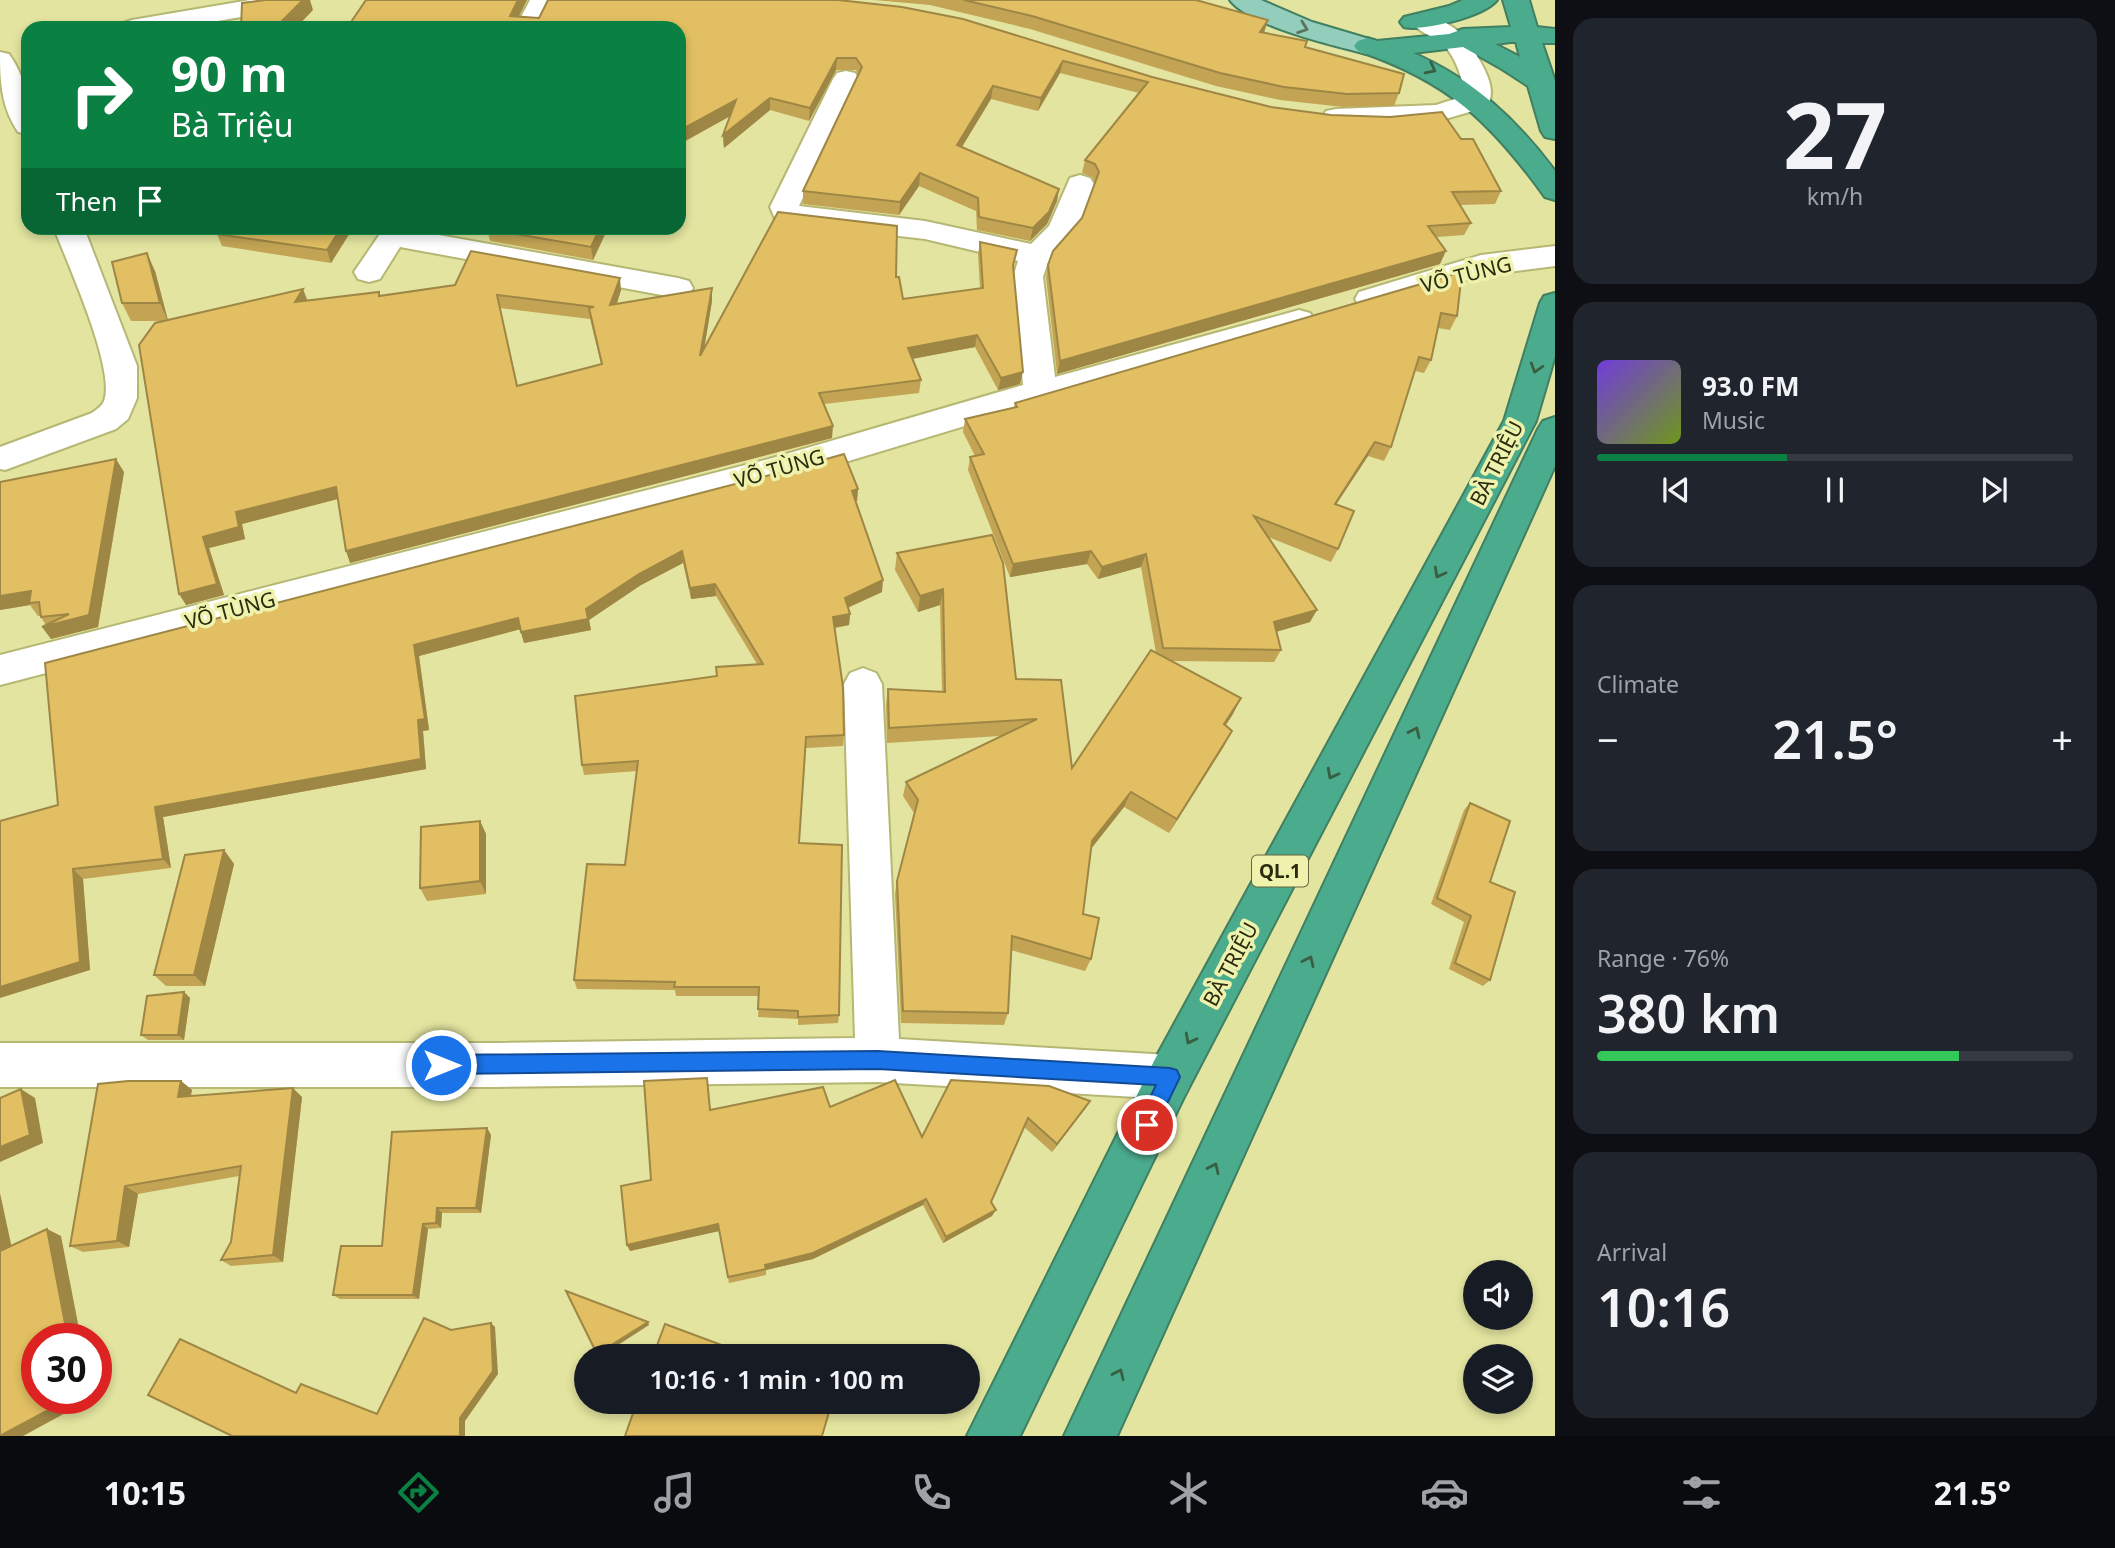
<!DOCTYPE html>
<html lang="en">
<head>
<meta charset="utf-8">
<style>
	:root { --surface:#171b24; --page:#20242c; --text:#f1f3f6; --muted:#9ea1a6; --line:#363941; --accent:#0b8043 }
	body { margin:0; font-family:"Noto Sans",sans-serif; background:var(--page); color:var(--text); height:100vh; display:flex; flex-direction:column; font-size:26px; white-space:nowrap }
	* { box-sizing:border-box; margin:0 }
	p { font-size:23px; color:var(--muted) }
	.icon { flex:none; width:38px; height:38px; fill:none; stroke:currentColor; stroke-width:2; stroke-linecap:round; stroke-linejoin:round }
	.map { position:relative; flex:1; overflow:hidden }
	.drawer { display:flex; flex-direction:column; gap:18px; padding:18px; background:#0d0f14; width:560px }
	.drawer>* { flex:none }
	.banner { position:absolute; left:21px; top:21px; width:665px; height:214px; border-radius:21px; box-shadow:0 4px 10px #0003; background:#0b8043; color:#fff; overflow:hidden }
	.buttons { position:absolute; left:1463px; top:1260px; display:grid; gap:14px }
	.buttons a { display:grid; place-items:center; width:70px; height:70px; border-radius:50%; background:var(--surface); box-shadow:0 4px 10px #0003; font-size:35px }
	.speed { position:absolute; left:21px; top:1323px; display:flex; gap:14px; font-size:35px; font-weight:700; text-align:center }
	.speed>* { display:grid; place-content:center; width:91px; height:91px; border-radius:50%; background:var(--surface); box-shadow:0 4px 10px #0003; line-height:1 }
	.speed .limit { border:10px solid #d22; background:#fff; color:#111 }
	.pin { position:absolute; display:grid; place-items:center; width:60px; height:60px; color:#fff; margin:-30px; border:4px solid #fff; border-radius:50%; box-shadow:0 2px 7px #0007 }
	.me { position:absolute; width:77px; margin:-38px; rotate:90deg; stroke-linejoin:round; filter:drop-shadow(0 0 5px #0008) }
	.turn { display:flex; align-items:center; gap:24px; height:147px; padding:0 35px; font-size:32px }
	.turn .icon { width:91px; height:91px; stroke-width:2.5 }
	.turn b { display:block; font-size:49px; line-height:60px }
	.then { display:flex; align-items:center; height:66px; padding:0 35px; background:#0003; gap:14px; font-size:26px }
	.big { font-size:52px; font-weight:600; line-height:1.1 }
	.drawer .tile { flex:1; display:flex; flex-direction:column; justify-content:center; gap:10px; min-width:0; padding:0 24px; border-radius:21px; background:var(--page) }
	.drawer .dial { align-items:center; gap:0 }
	.dial b { font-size:91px; line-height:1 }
	.song { display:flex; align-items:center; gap:21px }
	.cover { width:84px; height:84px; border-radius:10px; background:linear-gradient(135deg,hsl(260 70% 55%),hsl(80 70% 35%)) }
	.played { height:7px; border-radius:4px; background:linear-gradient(90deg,var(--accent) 40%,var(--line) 40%) }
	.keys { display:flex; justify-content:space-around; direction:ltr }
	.heat { display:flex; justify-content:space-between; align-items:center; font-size:38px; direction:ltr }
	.charge { height:10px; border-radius:5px; background:linear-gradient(90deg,#34c759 76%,var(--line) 0) }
	.trip { position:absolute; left:574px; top:1344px; width:406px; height:70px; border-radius:35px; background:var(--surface); box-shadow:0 4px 10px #0003; font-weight:600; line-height:70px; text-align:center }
	.menu { display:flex; height:112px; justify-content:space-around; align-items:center; background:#090b0e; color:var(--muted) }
	.menu .icon { width:49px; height:49px }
	.menu .current { color:var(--accent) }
	.menu b { font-size:32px; color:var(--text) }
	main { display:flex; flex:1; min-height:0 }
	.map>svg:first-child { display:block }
</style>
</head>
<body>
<main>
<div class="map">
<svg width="1555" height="1436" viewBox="0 0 1555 1436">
	<rect width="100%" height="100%" fill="#e2e49f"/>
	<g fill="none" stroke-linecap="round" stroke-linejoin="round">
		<g stroke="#b5b773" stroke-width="4">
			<g id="minor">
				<polygon points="250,0 307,0 303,5 294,8 176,28 119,28 123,23 132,20"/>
				<polygon points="530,0 556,0 541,28 515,28"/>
				<path d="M1423,13C1438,17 1459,29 1468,41C1478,59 1500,86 1487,107L1438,121L1336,125L1326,123L1322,117L1326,111L1336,109L1436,105L1464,96C1464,80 1455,56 1443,44C1433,36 1418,32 1410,21L1414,16Z"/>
				<path d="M0,52L9,54C28,81 28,103 28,134L18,132C1,107 0,81 0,52Z"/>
				<polygon points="846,71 855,73 859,79 799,206 925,221 1031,244 1049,226 1070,178 1080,175 1090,178 1094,184 1077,230 1048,262 1043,277 1055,377 1299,310 1310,313 1315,320 1310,327 1041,403 769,485 0,685 0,655 769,459 1023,385 1013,277 1018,261 925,239 786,223 776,221 770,207 833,79 837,73"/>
				<path d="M54,228H84L137,366V398L128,419L116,429L5,470L0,469V447L92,413C97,409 102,406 104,401C116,369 67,263 54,228Z"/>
				<polygon points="384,228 412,228 411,230 678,278 689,281 693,288 689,295 678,298 400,247 380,279 369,282 358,279 354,272"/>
				<polygon points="1555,246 1555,266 1483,275 1370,309 1359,306 1355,299 1359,292 1481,255"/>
				<polygon points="863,668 876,673 882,684 899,1039 1170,1055 1186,1061 1193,1077 1186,1093 1170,1099 878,1082 496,1087 0,1087 0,1043 496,1043 855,1038 844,684 850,673"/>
			</g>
		</g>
		<g stroke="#407f61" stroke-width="4">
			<path id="major" d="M1230,0H1261L1312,22L1376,41L1380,46L1376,51L1367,54C1335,46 1249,26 1230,0Z"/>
		</g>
		<g stroke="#407f61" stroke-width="4">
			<g id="highway">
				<path d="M1463,0H1497C1485,16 1422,32 1404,27L1400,22L1404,17L1449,6Z"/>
				<path d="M1503,0H1529L1537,27L1555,29V43H1542L1555,81V139L1545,137L1541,131L1528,86L1502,69L1463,47L1413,53C1473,79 1517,120 1555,171V200L1545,197C1491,122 1448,81 1358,51L1354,46L1358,41L1367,38L1377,41L1449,34L1463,29L1511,27ZM1511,42H1516L1520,57L1495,44Z"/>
				<polygon points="1555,293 1555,356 1536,421 1186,1093 1020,1436 967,1436 1154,1061 1504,421 1540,303 1544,296"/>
				<polygon points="1555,417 1555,466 1117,1436 1064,1436 1538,429 1543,421"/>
			</g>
		</g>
		<use href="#minor" fill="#fff" fill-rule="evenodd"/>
		<use href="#major" fill="#93cdbb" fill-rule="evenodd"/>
		<use href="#highway" fill="#4bac8d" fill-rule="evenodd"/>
	</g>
	<g fill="#c2a454" fill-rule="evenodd">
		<polygon points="366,0 527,0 519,16 539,18 838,0 1271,107 1461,139 1501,191 1495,204 1460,205 1471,223 1464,235 1437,237 1440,264 1057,374 1046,277 1048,265 1082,218 1095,183 1092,177 1082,173 1085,160 1139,93 1060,73 1038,111 991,99 962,147 1059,189 1057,201 1047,224 1030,241 977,230 976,211 919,186 899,215 803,204 803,191 858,75 856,70 836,70 809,121 770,110 724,148 723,135 730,116 679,145 679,28 347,28"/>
		<polygon points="874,0 1196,0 1264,33 1305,47 1399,93 1394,106 1343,107 1280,100 1216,86 1030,29 930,5"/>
		<polygon points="353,228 331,263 222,246 217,234"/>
		<polygon points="487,228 608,228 593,260 490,241"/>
		<path d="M980,242L1017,250L1013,269L1020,384L998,390L975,347L912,359L921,380L919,393L824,404L832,438L350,563L338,499L242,524L245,539L209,548L224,595L186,605L165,321H131L122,303L155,271L168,320L307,301L380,296L621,290L617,304L712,288V301L704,349L896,277L903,299L980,288L978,254ZM500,308L590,319L601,364L517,386Z"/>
		<polygon points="1462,272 1457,316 1450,330 1438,328 1431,360 1424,373 1415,371 1391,447 1384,461 1368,456 1336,504 1338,549 1331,562 1268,537 1310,622 1276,632 1281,650 1274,662 1171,661 1233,714 1226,725 1224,746 1169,833 1124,807 1091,849 1083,914 1091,959 1085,971 1011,950 1008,1013 1004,1025 901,1023 895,894 897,881 914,813 903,796 906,782 1000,736 887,743 886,704 888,689 942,692 940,605 918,612 895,570 897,553 992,535 1016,679 1072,768 1156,653 1141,567 1098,579 1087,564 1010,577 968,470 970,457 975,456 963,432 965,419 1014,407 1015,403"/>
		<polygon points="124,472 98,627 51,639 46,625 40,616 38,616 30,605 0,610 0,482"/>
		<polygon points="858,489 857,501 856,502 882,592 848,608 850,614 849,625 835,628 844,735 843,746 806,748 799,843 839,1015 838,1023 798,1025 798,1019 758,1017 759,996 676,996 675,990 577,989 574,980 625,865 637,771 584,775 582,765 717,676 757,664 716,596 691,599 683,563 641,585 589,620 591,630 524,643 520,629 419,656 429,730 423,731 426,769 163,817 171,868 83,879 90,970 58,805 45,663"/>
		<polygon points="1470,803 1490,882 1490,980 1483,986 1449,969 1464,922 1431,904 1464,810"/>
		<polygon points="480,821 486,834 486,894 427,901 420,888"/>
		<polygon points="224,850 234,864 205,986 166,986 154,975"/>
		<polygon points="184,992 190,998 184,1040 148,1040 141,1035"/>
		<polygon points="181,1081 192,1090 190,1096 302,1097 283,1262 231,1266 221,1260 231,1242 239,1176 138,1194 129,1247 83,1252 70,1246"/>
		<polygon points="1090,1101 1052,1152 1024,1127 991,1202 992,1216 943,1243 923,1205 813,1259 766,1270 766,1275 729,1283 719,1231 630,1251 627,1245 651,1180 710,1110 830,1107 922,1137"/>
		<polygon points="487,1128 491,1135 481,1213 442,1213 441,1228 428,1229 419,1299 340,1299 333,1295 382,1246"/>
	</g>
	<g fill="#9e8645">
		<polygon points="303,0 310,0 313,10 296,28 275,28"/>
		<polygon points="518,0 527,0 513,28 510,16"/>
		<polygon points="1268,20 1264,33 1260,32"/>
		<polygon points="837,58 836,70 809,121 810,108"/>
		<polygon points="1063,61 1060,73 1038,111 1041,98"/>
		<polygon points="993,86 991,99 955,158 957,145"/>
		<polygon points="770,98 770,110 724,148 723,135"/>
		<polygon points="736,100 736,113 679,144 679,131"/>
		<polygon points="920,173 919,186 899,215 900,202"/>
		<polygon points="1059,189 1057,201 1047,224 1030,241 1033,228"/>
		<polygon points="341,228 353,228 331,263 327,250"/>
		<polygon points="600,228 608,228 593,260 591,247"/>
		<polygon points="1446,251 1440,264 1057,374 1060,361"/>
		<polygon points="147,253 155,271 168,321 160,303"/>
		<polygon points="620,278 621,290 612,317 610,305"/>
		<polygon points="712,288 712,301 701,368 700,356"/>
		<polygon points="303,289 308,302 295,302"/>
		<polygon points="977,335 975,347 906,360 908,348"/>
		<polygon points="1023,372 1020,384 998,390 1001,378"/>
		<polygon points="833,426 832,438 350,563 346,551"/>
		<polygon points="1375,442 1368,456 1328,517 1335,504"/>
		<polygon points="116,459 124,472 98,627 51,639 42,627 89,615"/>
		<polygon points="336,487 341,498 242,524 245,539 209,548 224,595 186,605 179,594 203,537 236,512"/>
		<polygon points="858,489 857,501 851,503 852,491"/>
		<polygon points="682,551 683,563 641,585 589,620 591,630 524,643 521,632 586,609 639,574"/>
		<polygon points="1091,551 1087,564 1010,577 1013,564"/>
		<polygon points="1146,554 1141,567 1098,579 1102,567"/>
		<polygon points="883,580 882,592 844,609 845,598"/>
		<polygon points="715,584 716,596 691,599 690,588"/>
		<polygon points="943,589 940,605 918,612 920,596"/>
		<polygon points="31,591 39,602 29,603 30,605 0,610 0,596"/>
		<polygon points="1317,610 1310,622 1268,634 1274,622"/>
		<polygon points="850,614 849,625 833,628 833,617"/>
		<polygon points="518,618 521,629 419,656 429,730 423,731 426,769 163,817 171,868 163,859 155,807 418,720 414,645"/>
		<polygon points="1241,698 1233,714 1216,739 1224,724"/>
		<polygon points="1232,731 1224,746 1169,833 1177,819"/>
		<polygon points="1131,792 1124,807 1086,855 1092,841"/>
		<polygon points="480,821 486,834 486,894 480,881"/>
		<polygon points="224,850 234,864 205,986 194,975"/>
		<polygon points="73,869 83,879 90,970 0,998 0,987"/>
		<polygon points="184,992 190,998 184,1040 178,1035"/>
		<polygon points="181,1081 192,1090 189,1106 178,1097"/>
		<polygon points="293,1088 302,1097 283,1262 273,1255"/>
		<polygon points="21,1089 35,1098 43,1143 0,1162 0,1147"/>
		<polygon points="1090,1101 1085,1109 1052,1152 1057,1144"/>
		<polygon points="487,1128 491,1135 481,1213 476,1208"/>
		<polygon points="125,1186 138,1194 129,1247 117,1241"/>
		<polygon points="0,1193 14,1258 0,1252"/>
		<polygon points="926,1199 923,1205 813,1259 766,1270 765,1265"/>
		<polygon points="437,1208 442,1213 441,1228 436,1223"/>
		<polygon points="996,1210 992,1216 943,1243 946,1237"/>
		<polygon points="423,1224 428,1229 419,1299 413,1295"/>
		<polygon points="718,1224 719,1231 630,1251 627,1245"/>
		<polygon points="47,1229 61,1236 81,1339 68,1339"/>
		<polygon points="648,1322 649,1325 601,1356 597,1354"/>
		<polygon points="491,1323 495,1327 498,1374 465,1421 465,1436 460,1436 460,1418"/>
		<polygon points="54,1398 68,1398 71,1410 23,1436 1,1436"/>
	</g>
	<g fill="#e1bf62" stroke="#9e8645" stroke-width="2" fill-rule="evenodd">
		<polygon points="265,0 303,0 275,28 241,28 242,3"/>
		<polygon points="366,0 518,0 510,16 539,18 548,0 838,0 902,7 963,19 1152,77 1271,107 1331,115 1390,117 1442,112 1461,139 1473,139 1501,191 1452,192 1471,223 1428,226 1446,251 1060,361 1048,265 1053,251 1082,218 1099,172 1095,164 1085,160 1148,82 1063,61 1041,98 993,86 957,145 1059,189 1049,212 1033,228 979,217 978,198 920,173 900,202 803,191 862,67 856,58 837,58 810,108 770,98 723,135 736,100 679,131 679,28 347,28"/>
		<polygon points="964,0 1196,0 1268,20 1260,32 1307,41 1305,47 1404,74 1399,93 1347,94 1284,87 1220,73 1032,16"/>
		<path d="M778,212L897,226L896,277H899L903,299L983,288L980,242L1017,250L1013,265L1023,372L1001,378L977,335L908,348L921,380L819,393L833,426L346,551L336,487L236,512L239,527L203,537L217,584L179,594L139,345L155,323L303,289L295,302L379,292V296L455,285L471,251L620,278L610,305L712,288L700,356ZM497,295L594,307L589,308L602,364L517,386Z"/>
		<polygon points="221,228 341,228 327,250 217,234"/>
		<polygon points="487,228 600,228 591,247 487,229"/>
		<polygon points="147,253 160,303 122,303 112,262"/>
		<polygon points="1462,272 1457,316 1441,313 1431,360 1419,357 1391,447 1375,442 1335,504 1354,511 1338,549 1254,516 1317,610 1274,622 1281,650 1163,648 1146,554 1102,567 1091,551 1013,564 970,457 984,454 965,419 1017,407 1015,403"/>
		<polygon points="844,454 858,489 852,491 883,580 845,598 850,614 833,617 843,687 844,735 806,737 799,843 842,845 839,1015 798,1017 798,1011 758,1009 759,987 674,987 675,982 574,980 587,864 625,865 638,761 582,765 575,696 717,676 716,667 763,664 715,584 690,588 682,551 639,574 586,609 588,619 521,632 518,618 414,645 425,719 418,720 421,759 155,807 163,859 73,869 80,962 0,987 0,821 58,805 45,663 770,475"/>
		<polygon points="116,459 89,615 42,627 69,614 41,617 39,602 29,603 31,591 0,596 0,482"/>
		<polygon points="992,535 1003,563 1016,679 1061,680 1072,768 1151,650 1241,698 1224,724 1232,731 1177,819 1131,792 1092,841 1083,914 1099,918 1091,959 1012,936 1008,1013 903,1011 897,881 918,800 906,782 1037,719 889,728 888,689 945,692 943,589 920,596 897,553"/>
		<polygon points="1470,803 1510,821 1490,882 1515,892 1490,980 1455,963 1471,916 1437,898"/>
		<polygon points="480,821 480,881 420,888 421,827"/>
		<polygon points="224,850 194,975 154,975 185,855"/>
		<polygon points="184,992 178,1035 141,1035 147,996"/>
		<polygon points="707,1078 710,1110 823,1087 830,1107 895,1080 922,1137 951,1080 1049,1086 1090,1101 1057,1144 1028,1118 991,1202 996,1210 946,1237 926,1199 813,1253 765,1265 766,1269 728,1277 718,1224 627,1245 621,1186 651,1180 644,1081"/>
		<polygon points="128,1081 181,1081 178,1097 293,1088 273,1255 221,1260 231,1242 241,1166 125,1186 117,1241 70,1246 98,1084"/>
		<polygon points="21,1089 30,1135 0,1147 0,1098"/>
		<polygon points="487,1128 476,1208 437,1208 436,1223 423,1224 413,1295 333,1295 341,1246 382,1246 392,1132"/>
		<polygon points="47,1229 68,1339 37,1339 37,1398 54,1398 56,1406 0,1436 0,1251"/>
		<polygon points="566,1291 648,1322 597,1354"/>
		<polygon points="424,1318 451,1330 491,1323 493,1371 460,1418 460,1436 232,1436 148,1395 180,1339 296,1393 301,1384 377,1414"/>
		<polygon points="665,1324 751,1356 653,1356"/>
		<polygon points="637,1402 832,1402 822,1436 625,1436"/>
	</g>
	<defs><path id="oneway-chevron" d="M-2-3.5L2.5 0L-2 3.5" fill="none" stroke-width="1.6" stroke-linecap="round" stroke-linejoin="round" transform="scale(1.75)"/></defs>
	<use stroke="#5a745c" href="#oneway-chevron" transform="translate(1303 28) rotate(20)"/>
	<g stroke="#385f41">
		<use href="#oneway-chevron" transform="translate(1431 69) rotate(27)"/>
		<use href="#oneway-chevron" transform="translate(1536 368) rotate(107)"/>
		<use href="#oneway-chevron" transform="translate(1439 573) rotate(118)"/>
		<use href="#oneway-chevron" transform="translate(1415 732) rotate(-65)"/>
		<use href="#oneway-chevron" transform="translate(1332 774) rotate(118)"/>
		<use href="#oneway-chevron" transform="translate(1309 961) rotate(-65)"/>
		<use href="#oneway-chevron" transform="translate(1190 1039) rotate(118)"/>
		<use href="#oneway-chevron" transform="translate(1214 1168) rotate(-65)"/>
		<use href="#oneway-chevron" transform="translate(1119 1374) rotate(-65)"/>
	</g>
	<polygon fill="#1a73e8" stroke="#114b97" stroke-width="2" points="878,1051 1170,1068 1177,1070 1180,1077 1154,1131 1147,1134 1140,1131 1137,1125 1156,1085 878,1069 441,1074 434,1071 431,1065 434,1058 441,1055"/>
	<g text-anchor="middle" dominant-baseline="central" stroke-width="7" stroke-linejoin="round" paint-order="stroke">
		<rect fill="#eff2ac" stroke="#66673e" stroke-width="2" x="1252" y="855.5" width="56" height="31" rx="5"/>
		<g font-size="19" font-weight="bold" fill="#2b2b0f">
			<text x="1280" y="871">QL.1</text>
		</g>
		<g font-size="21" fill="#2b2b0f" stroke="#eff2ac">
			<text transform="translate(1466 274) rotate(-14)">VÕ TÙNG</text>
			<text transform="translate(1496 463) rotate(-63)">BÀ TRIỆU</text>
			<text transform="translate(779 468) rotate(-16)">VÕ TÙNG</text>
			<text transform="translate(230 610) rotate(-15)">VÕ TÙNG</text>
			<text transform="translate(1230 964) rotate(-62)">BÀ TRIỆU</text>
		</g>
	</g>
</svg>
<div class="buttons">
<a><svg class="icon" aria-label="sound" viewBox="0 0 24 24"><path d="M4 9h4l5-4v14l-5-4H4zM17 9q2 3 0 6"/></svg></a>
<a><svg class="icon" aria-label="layers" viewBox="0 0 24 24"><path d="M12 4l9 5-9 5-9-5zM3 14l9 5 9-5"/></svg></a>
</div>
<div class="speed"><div class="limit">30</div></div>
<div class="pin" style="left:1147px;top:1125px;background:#d93025"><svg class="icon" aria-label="arrive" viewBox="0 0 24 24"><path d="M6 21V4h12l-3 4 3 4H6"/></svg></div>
<svg class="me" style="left:441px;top:1065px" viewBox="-20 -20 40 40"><circle r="17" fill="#1a73e8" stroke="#fff" stroke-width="3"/><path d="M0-11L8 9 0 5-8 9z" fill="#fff"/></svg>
<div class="trip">10:16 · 1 min · 100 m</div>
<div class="banner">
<div class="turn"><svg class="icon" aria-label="right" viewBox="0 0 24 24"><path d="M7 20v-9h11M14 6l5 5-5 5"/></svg><div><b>90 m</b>Bà Triệu</div></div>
<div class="then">Then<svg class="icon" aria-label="arrive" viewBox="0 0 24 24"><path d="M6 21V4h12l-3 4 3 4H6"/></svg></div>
</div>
</div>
<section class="drawer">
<div class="tile dial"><b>27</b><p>km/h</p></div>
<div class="tile">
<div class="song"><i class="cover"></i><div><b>93.0 FM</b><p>Music</p></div></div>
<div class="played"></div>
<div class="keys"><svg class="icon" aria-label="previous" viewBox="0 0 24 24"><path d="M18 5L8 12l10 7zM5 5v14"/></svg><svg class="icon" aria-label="pause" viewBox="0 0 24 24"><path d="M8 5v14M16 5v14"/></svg><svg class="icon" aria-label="next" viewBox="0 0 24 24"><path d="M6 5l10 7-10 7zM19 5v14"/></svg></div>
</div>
<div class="tile"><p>Climate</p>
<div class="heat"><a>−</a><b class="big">21.5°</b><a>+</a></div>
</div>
<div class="tile"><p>Range · 76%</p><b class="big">380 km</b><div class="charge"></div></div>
<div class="tile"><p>Arrival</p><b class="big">10:16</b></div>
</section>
</main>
<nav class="menu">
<b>10:15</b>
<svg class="icon current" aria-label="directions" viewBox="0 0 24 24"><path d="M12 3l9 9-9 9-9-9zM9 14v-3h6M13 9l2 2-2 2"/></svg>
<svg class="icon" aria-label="music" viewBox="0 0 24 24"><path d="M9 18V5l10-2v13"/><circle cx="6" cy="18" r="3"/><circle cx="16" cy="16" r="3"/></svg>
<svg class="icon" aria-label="phone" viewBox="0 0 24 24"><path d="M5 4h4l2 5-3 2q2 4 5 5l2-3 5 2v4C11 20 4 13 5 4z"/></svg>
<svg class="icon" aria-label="climate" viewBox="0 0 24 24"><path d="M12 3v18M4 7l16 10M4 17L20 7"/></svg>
<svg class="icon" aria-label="car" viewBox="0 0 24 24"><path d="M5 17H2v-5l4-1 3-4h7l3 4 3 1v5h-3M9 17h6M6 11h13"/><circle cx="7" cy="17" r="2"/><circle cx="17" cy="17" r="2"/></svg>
<svg class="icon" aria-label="filters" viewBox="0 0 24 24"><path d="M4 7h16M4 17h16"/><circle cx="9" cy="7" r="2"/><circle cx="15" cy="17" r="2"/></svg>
<b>21.5°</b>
</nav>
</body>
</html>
